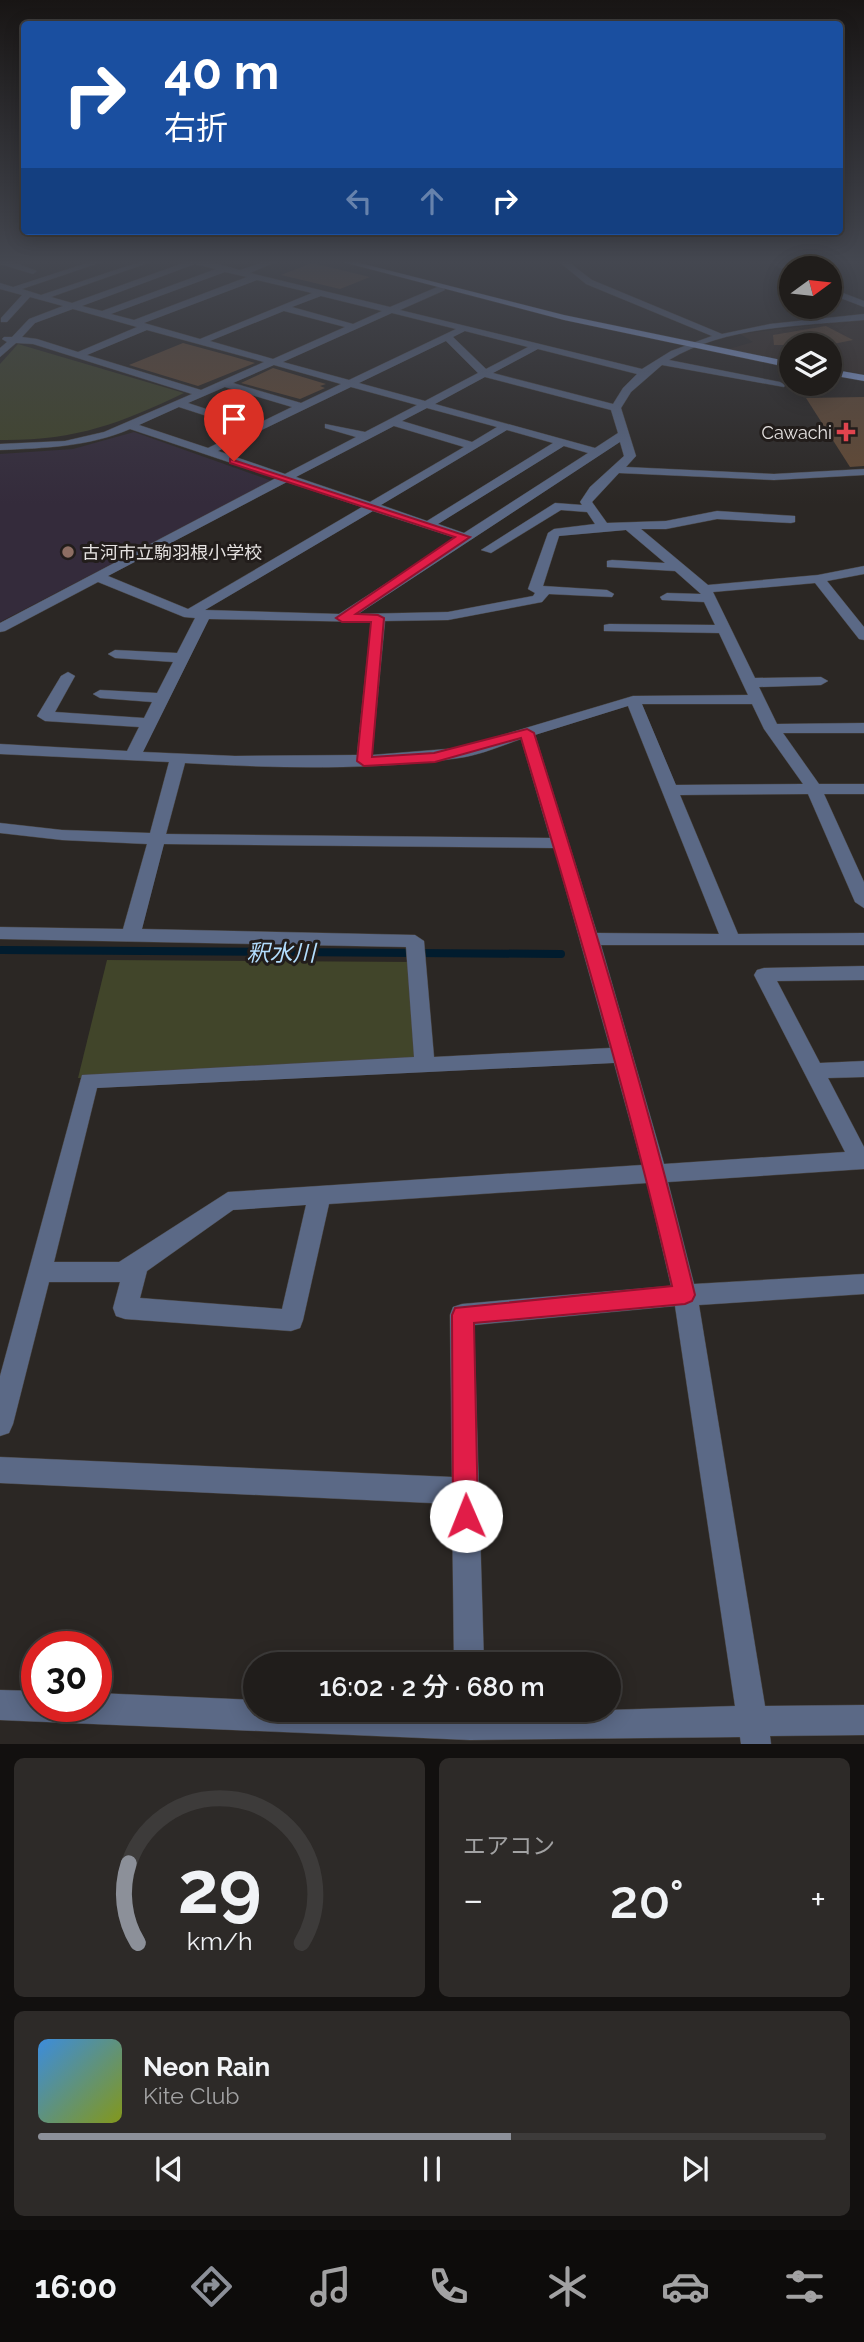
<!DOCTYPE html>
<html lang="ja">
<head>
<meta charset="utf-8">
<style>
	:root { --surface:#201d1b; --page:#2d2a28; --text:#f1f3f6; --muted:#a2a2a3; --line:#3d3b3a; --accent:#8c9099 }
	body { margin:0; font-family:Raleway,"Noto Sans JP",sans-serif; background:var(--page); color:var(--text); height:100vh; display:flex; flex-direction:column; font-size:26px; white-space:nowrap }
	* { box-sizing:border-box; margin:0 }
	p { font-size:23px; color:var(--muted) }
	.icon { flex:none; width:38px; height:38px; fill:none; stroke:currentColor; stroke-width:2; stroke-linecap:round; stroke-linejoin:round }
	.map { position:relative; height:1744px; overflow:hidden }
	.sheet { display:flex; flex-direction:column; gap:14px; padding:14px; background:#12100f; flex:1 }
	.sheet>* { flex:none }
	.top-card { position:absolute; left:21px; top:21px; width:822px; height:214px; border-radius:7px; box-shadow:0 4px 18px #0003,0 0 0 2px var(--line); background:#1a4fa0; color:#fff; overflow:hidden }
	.needle { width:46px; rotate:75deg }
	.tools { position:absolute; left:779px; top:256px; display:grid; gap:14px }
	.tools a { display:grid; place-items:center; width:63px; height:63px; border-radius:50%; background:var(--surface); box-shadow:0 4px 18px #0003,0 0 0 2px var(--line); font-size:35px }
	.speed { position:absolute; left:21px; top:1631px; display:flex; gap:14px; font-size:35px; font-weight:700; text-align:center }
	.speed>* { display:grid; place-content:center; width:91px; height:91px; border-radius:50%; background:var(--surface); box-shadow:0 4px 18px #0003,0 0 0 2px var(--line); line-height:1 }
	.speed .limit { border:10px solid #d22; background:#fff; color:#111 }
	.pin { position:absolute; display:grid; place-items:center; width:60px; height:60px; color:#fff; margin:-72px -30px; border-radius:50% 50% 50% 0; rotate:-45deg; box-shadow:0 0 7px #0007 }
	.pin .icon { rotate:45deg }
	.me { position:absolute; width:77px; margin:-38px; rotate:359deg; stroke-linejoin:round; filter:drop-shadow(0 0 5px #0008) }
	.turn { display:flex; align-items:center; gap:24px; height:147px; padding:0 28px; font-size:32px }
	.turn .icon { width:91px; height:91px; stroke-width:2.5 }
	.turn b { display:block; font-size:49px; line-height:60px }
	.lanes { display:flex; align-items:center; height:66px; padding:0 28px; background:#0003; justify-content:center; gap:35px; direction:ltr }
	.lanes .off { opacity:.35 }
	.big { font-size:52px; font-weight:600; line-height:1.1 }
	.sheet .card { flex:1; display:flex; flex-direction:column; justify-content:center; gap:10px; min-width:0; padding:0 24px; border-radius:10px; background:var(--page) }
	.sheet .dial { align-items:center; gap:0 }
	.dial svg { height:182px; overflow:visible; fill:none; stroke:var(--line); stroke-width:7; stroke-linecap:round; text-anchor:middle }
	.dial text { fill:var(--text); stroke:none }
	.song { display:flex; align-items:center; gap:21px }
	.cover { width:84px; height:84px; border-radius:10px; background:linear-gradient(135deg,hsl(210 70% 55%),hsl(70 70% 35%)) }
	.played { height:7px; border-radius:4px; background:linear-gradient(90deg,var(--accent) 60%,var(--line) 60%) }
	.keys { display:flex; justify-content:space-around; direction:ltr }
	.heat { display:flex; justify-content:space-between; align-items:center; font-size:38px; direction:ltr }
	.sheet .tiles { flex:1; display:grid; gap:14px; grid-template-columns:1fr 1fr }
	.card:last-child { grid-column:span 2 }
	.trip { position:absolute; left:243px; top:1652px; width:378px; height:70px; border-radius:35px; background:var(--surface); box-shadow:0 4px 18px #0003,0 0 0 2px var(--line); font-weight:600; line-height:70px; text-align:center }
	.menu { display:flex; height:112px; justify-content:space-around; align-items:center; background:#0d0c0b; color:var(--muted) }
	.menu .icon { width:49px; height:49px }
	.menu .active { color:var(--accent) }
	.menu b { font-size:32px; color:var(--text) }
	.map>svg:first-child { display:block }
</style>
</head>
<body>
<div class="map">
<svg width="864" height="1744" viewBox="0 0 864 1744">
	<rect width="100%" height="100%" fill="#2b2724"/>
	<polygon fill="#372d27" points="864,319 864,374 830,368 830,345 791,345 791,361 729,349 753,342 740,334"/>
	<polygon fill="#342b3b" points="134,432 272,481 0,622 0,454 73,449"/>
	<g fill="#41452a">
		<path d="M18,344L184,393C119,424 74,441 0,440V364Z"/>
		<polygon points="107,960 417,962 418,1065 78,1078"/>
	</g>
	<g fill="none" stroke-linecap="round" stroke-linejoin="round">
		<polyline stroke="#011c2e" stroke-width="8" points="0,950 561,954"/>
	</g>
	<g fill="#644a34">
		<polygon points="312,263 370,277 340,289 281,275"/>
		<polygon points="826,326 853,340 828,345 774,345 773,335"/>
		<polygon points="183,343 231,356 255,363 198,386 129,365"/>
		<polygon points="273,368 326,384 320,386 325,388 300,399 241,383"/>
		<polygon points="864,397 864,466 850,467 806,398"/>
	</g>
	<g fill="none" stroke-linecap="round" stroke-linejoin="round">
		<g stroke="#494542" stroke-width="1">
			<g id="minor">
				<polygon points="0,260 8,260 37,271 33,274 0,264"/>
				<path d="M96,260H108L22,289L41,295L145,260H156L51,297L72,303L186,262L184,260H203L240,270L269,260H280L250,273L390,307L442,285L445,290L400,310L642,369L671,351L712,336L586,284L557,260H566L592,280L722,334L770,324L864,314V320C800,326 725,326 669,360L780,382L785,385L784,387L662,365L631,392L621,408L636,456L626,467L774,474L864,469V475L774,480L619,473L592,502L607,523L666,521L717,511L795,516V522L791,523L717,519L666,529H641L708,585L818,575L864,566V574L827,581L864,627V640L859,639L815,583L713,592L755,678L821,677L828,681L821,685L759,687L777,724L864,723V733H783L819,784H864V794H824L864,882V908L855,902L808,794L680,795L738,934L864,933V945H601L664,1164L845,1152L754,975L757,970L764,968L864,966V980L777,981L820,1063L864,1061V1077L828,1078L864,1147V1169L668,1182L694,1284L864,1274V1294L699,1305L765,1706L864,1705V1735L770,1736L771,1744H741L740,1737L470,1740L0,1720V1690L37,1691V1706H96V1693L256,1700V1710H609L735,1706L675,1306L474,1325L484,1664H454L452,1504L0,1483V1457L452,1477L450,1315L453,1307L462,1304L671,1286L647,1183L329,1204L303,1320L300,1328L291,1331L125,1319L116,1316L113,1308L120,1282H49L13,1424L9,1433L0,1436V1376L82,1075L414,1057L406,947L0,939V927L123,929L147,844L62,840L0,833V823L62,830L150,833L169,762L0,754V744L127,751L139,727L45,721L37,716L61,676L68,672L75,676L55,712L144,718L152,702L100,698L93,694L100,690L157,693L173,662L115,658L108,654L115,650L177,653L195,618L184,617L98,582L5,631L0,632V623L276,478L130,429C88,447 45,448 0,450V444L65,441L104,432L192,394L33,344L16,343L0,357V348L7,342L2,339L4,337H12L29,319L63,306L30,297L7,322H1V318L22,295L0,289V283L13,287ZM195,264L216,269L102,311L82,306ZM225,272L247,277L134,320L111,314ZM257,280L312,293L200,339L144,323ZM321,296L382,311L353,324L292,307ZM73,309L137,327L78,352L37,339L22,337L35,323ZM284,311L345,327L273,359L210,341ZM392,313L456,329L349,380L283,362ZM147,330L264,362L201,390L87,355ZM465,331L528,347L486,369L453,337ZM446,341L478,373L425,401L359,383ZM538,349L637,374L623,388L613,404L493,373ZM274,365L341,384L301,403L233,383ZM485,377L611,410L618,433L595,448L435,404ZM225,387L292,407L255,425L188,403ZM351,387L417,405L365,432L325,424V428L356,437L285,474L218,451ZM179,407L247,429L208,448L139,425ZM427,408L497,427L472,442L402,421ZM394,426L464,447L370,502L296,477ZM507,430L553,443L427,521L381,505ZM620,442L624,456L590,487L580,502L582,505L555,503L481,550L491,553L561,510L587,512L595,524L554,529L548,533L528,589L535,593L533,596L448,612L358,614ZM564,446L588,453L464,533L438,524ZM287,482L362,507L188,609L108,576ZM373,511L456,538L339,614L205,610ZM626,530L665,563L612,560L607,561V567L675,571L701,594L667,593L660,597L662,600L704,602L715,625L609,624L604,625V631L719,633L748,695L633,696L459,748L372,755L385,621L448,620L542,602L549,594L612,597L614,594L607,590L543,586L559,536ZM209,619L371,622L357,755L235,756L143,752ZM642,704H752L764,729L803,784L676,785ZM628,706L719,934L597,933L535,735ZM521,739L550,838L166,834L185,763C274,768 371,771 459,758C480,755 501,746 521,739ZM164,844L554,848L610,1048L434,1057L424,941L415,935L142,929ZM614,1063L642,1165L228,1192L119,1262H54L97,1088ZM306,1205L282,1309L140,1298L147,1271L233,1210Z"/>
				<polygon points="769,260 778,260 791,268 791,275"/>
				<polygon points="830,288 864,301 864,307 830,294"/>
			</g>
		</g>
		<g stroke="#494542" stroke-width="1">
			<g id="major">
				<polygon points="335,260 348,260 564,315 791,362 791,368 564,320"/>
				<polygon points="830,369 864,375 864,381 830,375"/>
			</g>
		</g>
		<use href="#minor" fill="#5b6986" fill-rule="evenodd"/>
		<use href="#major" fill="#8ea9e5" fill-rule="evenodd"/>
	</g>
	<linearGradient id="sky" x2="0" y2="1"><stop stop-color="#181514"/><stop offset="0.52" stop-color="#444750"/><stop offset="1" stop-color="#444750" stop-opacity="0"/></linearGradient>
	<rect width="864" height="504" fill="url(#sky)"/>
	<path fill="#e11d48" stroke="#92132f" stroke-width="2" d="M230,459L470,537L356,614L378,615L384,618L372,757L434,753L527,729L534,733C593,919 649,1105 695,1295L692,1301L685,1304L474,1323L478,1516L474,1524L466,1528L457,1524L453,1516L452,1315L455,1308L672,1286C629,1102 576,920 521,738L435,762L364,766L357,761L371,622H342L336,618L455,537L230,463Z"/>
	<path fill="#e0444e" stroke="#221d1b" stroke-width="2.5" d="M842.5 421.5h7v7h7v7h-7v7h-7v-7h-7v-7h7z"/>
	<circle fill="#8d6e63" stroke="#221d1b" stroke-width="2.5" cx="68" cy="552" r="7"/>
	<g text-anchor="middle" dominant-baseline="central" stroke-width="6" stroke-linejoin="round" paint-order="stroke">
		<g font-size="18" fill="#e5e2e1" stroke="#221d1b" text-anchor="end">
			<text x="832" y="432">Cawachi</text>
			<text x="82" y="552" text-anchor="start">古河市立駒羽根小学校</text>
		</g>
		<g font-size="23" font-style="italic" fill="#b2ddfd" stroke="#221d1b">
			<text x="281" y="952">釈水川</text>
		</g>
	</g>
</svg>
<div class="tools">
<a><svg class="needle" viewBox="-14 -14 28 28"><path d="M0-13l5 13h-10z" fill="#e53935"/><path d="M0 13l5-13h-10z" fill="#a2a2a3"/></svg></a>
<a><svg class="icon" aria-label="layers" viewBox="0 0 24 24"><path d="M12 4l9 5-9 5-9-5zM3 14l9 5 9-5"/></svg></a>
</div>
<div class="speed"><div class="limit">30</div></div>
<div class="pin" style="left:234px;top:461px;background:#d93025"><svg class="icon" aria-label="arrive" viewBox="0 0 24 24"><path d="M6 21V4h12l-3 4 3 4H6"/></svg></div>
<svg class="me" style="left:466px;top:1516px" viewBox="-20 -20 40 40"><circle r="19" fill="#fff"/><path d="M0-13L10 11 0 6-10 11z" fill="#e11d48"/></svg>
<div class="trip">16:02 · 2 分 · 680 m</div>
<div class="top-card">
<div class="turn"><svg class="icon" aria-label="right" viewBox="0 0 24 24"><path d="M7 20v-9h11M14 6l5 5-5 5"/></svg><div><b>40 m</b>右折</div></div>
<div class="lanes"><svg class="icon off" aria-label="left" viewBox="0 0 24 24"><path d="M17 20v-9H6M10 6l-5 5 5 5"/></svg><svg class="icon off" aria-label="ahead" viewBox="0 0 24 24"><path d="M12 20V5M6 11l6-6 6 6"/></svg><svg class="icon" aria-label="right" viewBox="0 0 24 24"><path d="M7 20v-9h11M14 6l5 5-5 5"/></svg></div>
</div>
</div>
<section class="sheet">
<div class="tiles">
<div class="card dial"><svg viewBox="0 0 100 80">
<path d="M14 69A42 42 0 1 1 86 69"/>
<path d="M14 69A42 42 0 0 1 10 34" stroke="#8c9099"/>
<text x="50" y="56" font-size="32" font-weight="700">29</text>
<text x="50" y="72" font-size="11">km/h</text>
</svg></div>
<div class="card"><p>エアコン</p>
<div class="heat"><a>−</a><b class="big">20°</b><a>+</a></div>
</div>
<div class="card">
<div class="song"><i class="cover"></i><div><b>Neon Rain</b><p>Kite Club</p></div></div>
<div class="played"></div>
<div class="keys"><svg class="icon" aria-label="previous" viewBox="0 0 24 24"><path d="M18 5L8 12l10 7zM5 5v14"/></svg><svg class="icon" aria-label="pause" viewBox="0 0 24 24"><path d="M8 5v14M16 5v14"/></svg><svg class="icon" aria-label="next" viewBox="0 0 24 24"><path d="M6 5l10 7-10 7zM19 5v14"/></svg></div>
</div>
</div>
</section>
<nav class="menu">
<b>16:00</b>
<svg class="icon active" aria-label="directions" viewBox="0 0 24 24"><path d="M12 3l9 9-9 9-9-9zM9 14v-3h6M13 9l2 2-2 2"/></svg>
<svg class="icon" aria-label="music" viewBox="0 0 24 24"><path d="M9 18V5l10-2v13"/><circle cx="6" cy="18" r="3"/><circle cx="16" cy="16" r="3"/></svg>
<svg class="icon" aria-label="phone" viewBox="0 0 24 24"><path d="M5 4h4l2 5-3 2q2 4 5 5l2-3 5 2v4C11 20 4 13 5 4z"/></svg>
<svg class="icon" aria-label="climate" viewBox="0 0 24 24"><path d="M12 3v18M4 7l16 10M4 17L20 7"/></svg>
<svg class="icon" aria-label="car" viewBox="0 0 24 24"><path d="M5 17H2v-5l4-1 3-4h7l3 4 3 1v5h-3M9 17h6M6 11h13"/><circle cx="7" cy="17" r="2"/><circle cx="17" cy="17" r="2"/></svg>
<svg class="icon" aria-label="filters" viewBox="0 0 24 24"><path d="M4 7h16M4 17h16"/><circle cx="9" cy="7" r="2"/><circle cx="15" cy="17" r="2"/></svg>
</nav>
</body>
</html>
